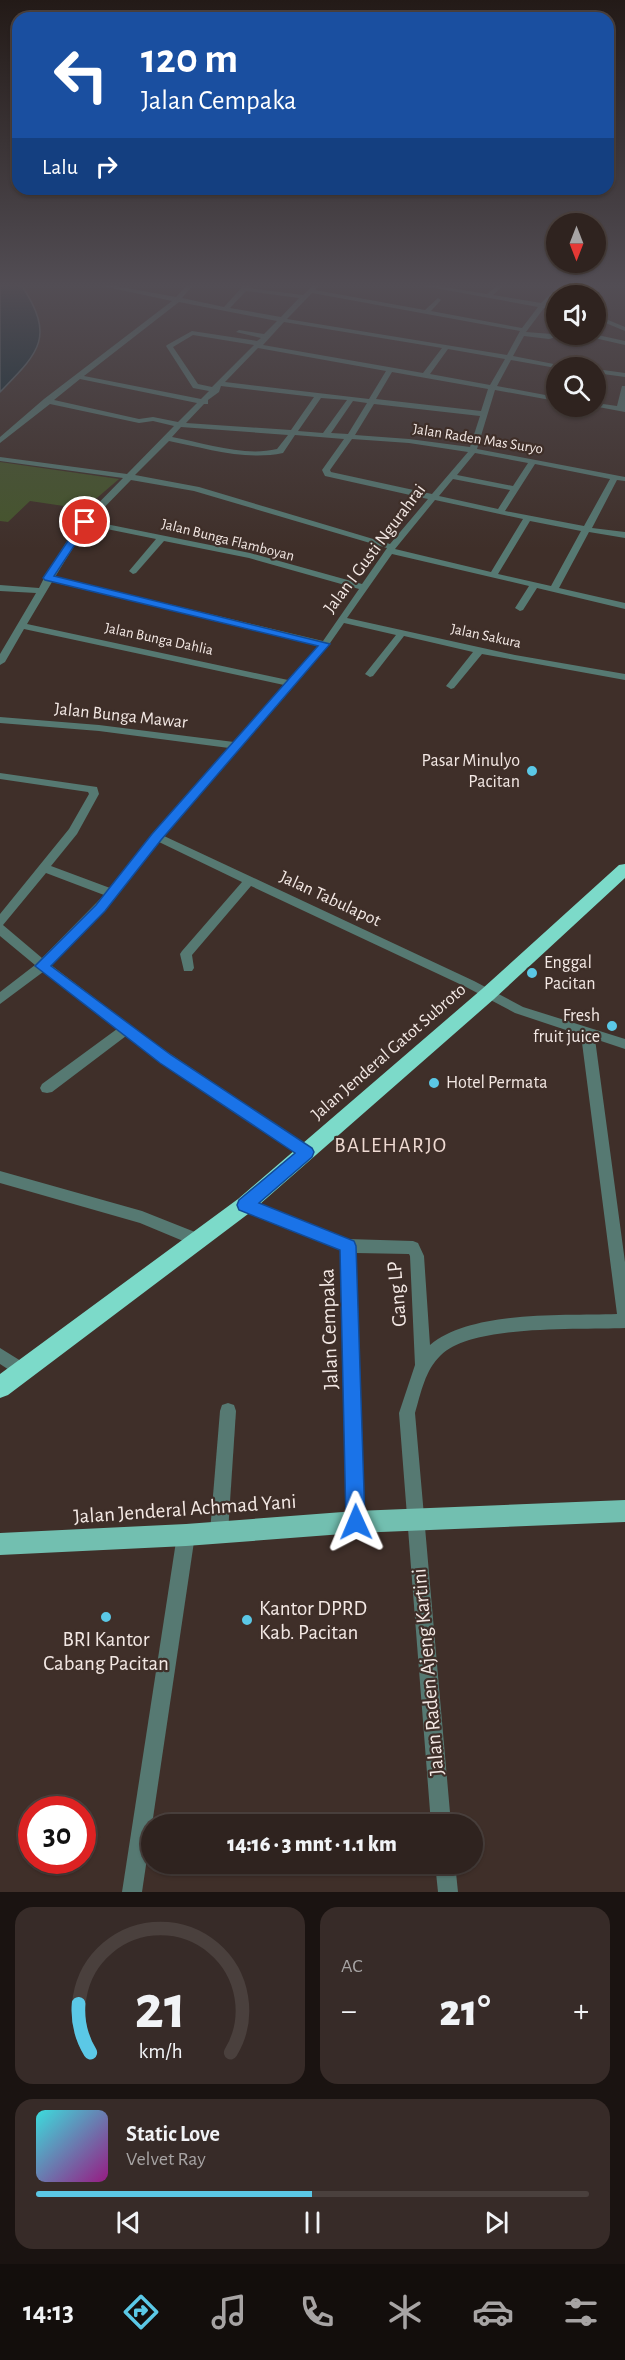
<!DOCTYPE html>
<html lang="id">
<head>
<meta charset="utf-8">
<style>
	:root { --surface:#2f231f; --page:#372b28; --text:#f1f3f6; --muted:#a7a4a4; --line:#4a403d; --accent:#5bc8e6 }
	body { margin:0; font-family:"Alegreya Sans",sans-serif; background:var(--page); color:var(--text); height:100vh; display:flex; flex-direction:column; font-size:22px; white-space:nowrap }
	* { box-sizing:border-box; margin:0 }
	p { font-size:20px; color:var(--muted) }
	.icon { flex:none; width:33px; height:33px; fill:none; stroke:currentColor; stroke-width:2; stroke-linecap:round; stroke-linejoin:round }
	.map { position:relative; height:1892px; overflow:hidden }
	.drawer { display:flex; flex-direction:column; gap:15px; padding:15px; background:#1a1311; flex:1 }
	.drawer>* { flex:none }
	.hud { position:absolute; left:12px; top:12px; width:602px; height:183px; border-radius:18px; box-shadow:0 2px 4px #0004,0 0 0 2px var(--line); background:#1a4fa0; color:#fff; overflow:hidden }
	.needle { width:39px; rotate:180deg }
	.buttons { position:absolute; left:546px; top:213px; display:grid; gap:12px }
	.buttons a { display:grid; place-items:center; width:60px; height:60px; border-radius:50%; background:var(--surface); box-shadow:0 2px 4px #0004,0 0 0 2px var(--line); font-size:30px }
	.speed { position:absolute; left:18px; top:1796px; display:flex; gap:12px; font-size:30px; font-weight:700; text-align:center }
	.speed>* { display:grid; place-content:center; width:78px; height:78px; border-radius:50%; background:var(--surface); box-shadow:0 2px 4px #0004,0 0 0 2px var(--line); line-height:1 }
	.speed .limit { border:9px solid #d22; background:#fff; color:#111 }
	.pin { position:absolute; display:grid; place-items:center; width:51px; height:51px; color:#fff; margin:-26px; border:3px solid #fff; border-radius:50%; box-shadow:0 2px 6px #0007 }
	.me { position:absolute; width:66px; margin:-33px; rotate:359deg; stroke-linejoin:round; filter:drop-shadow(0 0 4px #0008) }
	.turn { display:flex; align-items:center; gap:21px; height:126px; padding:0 30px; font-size:27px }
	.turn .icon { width:78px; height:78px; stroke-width:2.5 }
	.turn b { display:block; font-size:42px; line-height:51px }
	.then { display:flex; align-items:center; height:57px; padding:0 30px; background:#0003; gap:12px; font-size:22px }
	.big { font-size:45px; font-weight:800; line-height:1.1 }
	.drawer .widget { flex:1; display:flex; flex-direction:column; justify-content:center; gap:9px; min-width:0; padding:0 21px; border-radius:18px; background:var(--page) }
	.drawer .dial { align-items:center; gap:0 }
	.dial svg { height:156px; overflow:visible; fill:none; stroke:var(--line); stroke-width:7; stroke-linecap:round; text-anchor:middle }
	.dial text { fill:var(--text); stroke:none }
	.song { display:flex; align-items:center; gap:18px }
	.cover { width:72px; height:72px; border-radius:9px; background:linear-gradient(135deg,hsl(180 70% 55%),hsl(310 70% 35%)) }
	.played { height:6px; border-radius:3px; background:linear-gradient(90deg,var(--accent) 50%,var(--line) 50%) }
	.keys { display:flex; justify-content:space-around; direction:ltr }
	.heat { display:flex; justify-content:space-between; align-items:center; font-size:33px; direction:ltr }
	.drawer .tiles { flex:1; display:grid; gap:15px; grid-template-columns:1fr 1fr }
	.widget:last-child { grid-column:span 2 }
	.trip { position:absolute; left:141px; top:1814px; width:342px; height:60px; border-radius:30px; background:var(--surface); box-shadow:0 2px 4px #0004,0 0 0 2px var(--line); font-weight:800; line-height:60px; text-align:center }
	.menu { display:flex; height:96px; justify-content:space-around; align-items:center; background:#130e0c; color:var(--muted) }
	.menu .icon { width:42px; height:42px }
	.menu .current { color:var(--accent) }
	.menu b { font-size:27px; color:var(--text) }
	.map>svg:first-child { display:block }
</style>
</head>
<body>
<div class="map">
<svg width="625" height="1892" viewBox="0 0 625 1892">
	<rect width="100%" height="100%" fill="#3f2f29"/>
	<polygon fill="#45552b" points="0,462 119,479 84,509 30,501 8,522 0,521"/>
	<path fill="#0c2831" stroke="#516267" stroke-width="1.5" d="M0,284L22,286C56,338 38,353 0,392Z"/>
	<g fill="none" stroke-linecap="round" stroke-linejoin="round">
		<g fill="#567972" fill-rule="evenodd">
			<path d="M93,284H105L176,297L188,284H194L182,298L224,307L245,284H251L249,288L303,295L314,284H320L315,290L425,310L438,298L441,300L431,311L522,328L538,307L413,284H426L487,294L499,284H505L493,295L541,303L561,284H567L547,305L556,306V310L544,308L526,332L565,335L549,339L524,336L513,356L574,368H556L511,360L497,386L556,397V401L495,390L477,449L625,477V481L617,480L592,528L625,532V538L589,532L559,588L625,603V609L537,588L523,610L520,611L515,608L529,586L392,554L347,618L515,655L625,674V680L482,654L454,688L451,689L446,686L473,652L404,636L373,676L370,677L365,674L396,635L344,623L328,646L294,686L164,836L474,981L523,1007L625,1039V1049L595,1039L625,1262V1328C581,1330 472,1324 441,1355C425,1370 421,1393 415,1413L451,1824H431L399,1413L415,1365L410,1256L409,1254L356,1253L364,1522L362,1528L356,1530L350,1528L348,1522L341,1250L240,1209L238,1205L240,1201L245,1199L348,1239L413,1241L418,1243L424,1256L430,1345C472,1310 564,1316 617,1314L581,1035L515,1013L466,987L251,886L192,955L194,968L192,971H184L180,954L182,951L242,882L159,842L104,911L51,965L154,1043L311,1148L313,1152L311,1156L306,1158L301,1156L126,1036L52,1092L47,1093L42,1092L40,1088L42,1084L117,1029L43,972L0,1004V992L35,965L0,936V914L69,829L89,794L88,792L0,779V773L97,787L99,794L77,834L51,866L110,888L153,834L229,748L99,731L0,723V717L99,725L234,742L284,685L24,629L5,662L0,665V654L36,593L0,591V585L39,588L44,578L77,525L123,478L0,461V457L127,474L174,426L153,421L139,423L50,404L0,443V437L44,399L172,301ZM246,291L299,298L281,317L230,308ZM312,293L520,331L507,355L287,319ZM179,302L277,321L264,334L239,330L236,332L261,338L257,341L192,331L167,345L166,346L193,388L209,391L201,399L84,376ZM284,322L442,348L423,373L263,345ZM193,335L254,345L212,387L198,384L173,347ZM258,348L386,371L369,399L225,382ZM448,349L505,359L490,385L430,374ZM392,372L488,389L481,411L376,399ZM80,379L197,403L178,422L153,417L139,419L54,400ZM221,386L314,397L291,430L186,423L204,404H208V400L219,392ZM321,398L347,400L323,433L298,431ZM353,401L367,403L348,434L331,433ZM374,404L480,416L470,447L409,439L355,435ZM181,427L288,435L277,449C244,457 205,443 172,437ZM295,435L344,439L322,470L325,476L428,499L390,544L199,487L135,475L169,441C205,448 245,461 283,453ZM352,439L409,443L468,452L432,494L331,472L330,470ZM475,453L528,463L513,486L457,475ZM535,464L610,479L584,526L505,511ZM453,479L510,490L498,509L439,496ZM131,480L194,491L387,548L362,584L250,553L91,521ZM435,500L523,519L491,572L395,549ZM530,521L581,531L551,586L498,574ZM87,525L156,539L129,571L133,574L136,573L164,541L249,558L359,589L323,641L55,577ZM52,582L319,645L288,680L27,624ZM46,873L104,895L42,958L3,925Z"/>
			<polygon points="596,315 625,327 625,331 596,319"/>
			<polygon points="577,334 593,334 625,341 625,345"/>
			<polygon points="596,369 625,373 625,377 596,373"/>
			<polygon points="622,386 625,386 625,412 593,406 596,406 596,403 617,406"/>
			<polygon points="0,1171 142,1211 205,1236 207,1241 205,1246 200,1248 140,1223 0,1183"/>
			<polygon points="0,1348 29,1366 31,1371 29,1376 23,1379 0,1364"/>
			<polygon points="228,1403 234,1405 236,1411 228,1532 225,1538 219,1541 213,1538 210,1532 220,1411 222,1405"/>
			<polygon points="186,1526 192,1529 195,1535 142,1892 122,1892 177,1535 180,1529"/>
			<polygon points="435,1863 455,1863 458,1892 438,1892"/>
		</g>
		<polygon fill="#72bfb0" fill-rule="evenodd" points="625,1500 625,1522 356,1533 186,1546 0,1555 0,1533 186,1524 356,1511"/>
		<polygon fill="#7cdac9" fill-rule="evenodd" points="625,864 625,878 494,999 252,1211 8,1395 0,1398 0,1374 238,1199 482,989 619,865"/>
	</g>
	<linearGradient id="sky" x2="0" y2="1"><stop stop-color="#231a17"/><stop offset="0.52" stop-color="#524d54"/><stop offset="1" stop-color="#524d54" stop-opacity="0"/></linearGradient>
	<rect width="625" height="549" fill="url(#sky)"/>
	<polygon fill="#1a73e8" stroke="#114b97" stroke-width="1.5" points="85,519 90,522 54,576 330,644 161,840 105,911 51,966 171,1055 312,1148 314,1152 312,1157 259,1203 354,1241 356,1246 365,1522 362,1529 356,1531 349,1529 346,1522 340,1250 239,1210 237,1205 239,1200 295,1153 160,1063 35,966 96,905 152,834 318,646 45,580 43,578 82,520"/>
	<g fill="#5bc8e6" stroke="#3f2f29" stroke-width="2">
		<circle cx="532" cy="771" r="6"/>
		<circle cx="532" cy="973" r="6"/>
		<circle cx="612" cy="1026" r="6"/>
		<circle cx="434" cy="1083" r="6"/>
		<circle cx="106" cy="1617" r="6"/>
		<circle cx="247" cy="1620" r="6"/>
	</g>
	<g text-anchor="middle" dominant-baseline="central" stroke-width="4.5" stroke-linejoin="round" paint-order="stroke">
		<g font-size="15" fill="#f3e8e4" stroke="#3f2f29">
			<text transform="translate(478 439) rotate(9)">Jalan Raden Mas Suryo</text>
			<text transform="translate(228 540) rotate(14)">Jalan Bunga Flamboyan</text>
			<text transform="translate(486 636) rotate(12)">Jalan Sakura</text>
			<text transform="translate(159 639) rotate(12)">Jalan Bunga Dahlia</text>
		</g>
		<g font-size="18" fill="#f3e8e4" stroke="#3f2f29">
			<text transform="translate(375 549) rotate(-53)">Jalan I Gusti Ngurahrai</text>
			<text transform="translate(121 716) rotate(6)">Jalan Bunga Mawar</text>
			<text transform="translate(330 899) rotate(25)">Jalan Tabulapot</text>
			<text transform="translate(389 1052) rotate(-41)">Jalan Jenderal Gatot Subroto</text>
		</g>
		<g font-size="18" fill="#f3e8e4" stroke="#3f2f29" text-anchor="end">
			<text x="520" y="761">Pasar Minulyo<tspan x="520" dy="21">Pacitan</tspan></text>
			<text x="544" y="963" text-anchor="start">Enggal<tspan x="544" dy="21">Pacitan</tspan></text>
			<text x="600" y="1016">Fresh<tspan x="600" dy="21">fruit juice</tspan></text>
			<text x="446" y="1083" text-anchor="start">Hotel Permata</text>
		</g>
		<g font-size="21" letter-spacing="1.5" fill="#efdad2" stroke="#3f2f29">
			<text x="391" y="1145">BALEHARJO</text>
		</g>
		<g font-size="21" fill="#f3e8e4" stroke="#3f2f29">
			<text transform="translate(397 1294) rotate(-95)">Gang LP</text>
			<text transform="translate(329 1329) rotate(-92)">Jalan Cempaka</text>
			<text transform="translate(185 1509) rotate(-4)">Jalan Jenderal Achmad Yani</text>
			<text transform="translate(428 1672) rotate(-95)">Jalan Raden Ajeng Kartini</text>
		</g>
		<g font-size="21" fill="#f3e8e4" stroke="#3f2f29" text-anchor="start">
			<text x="259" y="1608">Kantor DPRD<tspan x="259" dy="24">Kab. Pacitan</tspan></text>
			<text x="106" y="1639" text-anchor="middle">BRI Kantor<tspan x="106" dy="24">Cabang Pacitan</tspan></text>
		</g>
	</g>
</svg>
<div class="buttons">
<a><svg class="needle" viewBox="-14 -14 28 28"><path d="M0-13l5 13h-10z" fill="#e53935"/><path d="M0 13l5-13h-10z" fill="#a7a4a4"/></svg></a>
<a><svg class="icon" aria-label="sound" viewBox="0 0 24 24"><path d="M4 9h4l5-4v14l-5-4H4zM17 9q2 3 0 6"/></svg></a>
<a><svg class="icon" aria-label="search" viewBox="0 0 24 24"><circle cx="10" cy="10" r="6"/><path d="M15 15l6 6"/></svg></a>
</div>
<div class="speed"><div class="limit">30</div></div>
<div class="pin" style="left:85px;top:522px;background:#d93025"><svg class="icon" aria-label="arrive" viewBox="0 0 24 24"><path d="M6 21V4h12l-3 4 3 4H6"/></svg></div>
<svg class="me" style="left:356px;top:1522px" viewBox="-20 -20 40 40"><path d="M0-17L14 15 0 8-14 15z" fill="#1a73e8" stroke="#fff" stroke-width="4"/></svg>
<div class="trip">14:16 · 3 mnt · 1.1 km</div>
<div class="hud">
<div class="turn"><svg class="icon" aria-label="left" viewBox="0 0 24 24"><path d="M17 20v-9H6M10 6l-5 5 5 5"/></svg><div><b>120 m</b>Jalan Cempaka</div></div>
<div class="then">Lalu<svg class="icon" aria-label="right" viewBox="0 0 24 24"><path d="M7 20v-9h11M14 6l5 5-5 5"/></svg></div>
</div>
</div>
<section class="drawer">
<div class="tiles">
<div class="widget dial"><svg viewBox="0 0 100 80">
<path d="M14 69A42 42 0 1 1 86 69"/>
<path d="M14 69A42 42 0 0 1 8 44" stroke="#5bc8e6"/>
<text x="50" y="56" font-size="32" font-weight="700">21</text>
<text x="50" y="72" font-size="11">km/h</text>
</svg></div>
<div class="widget"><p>AC</p>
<div class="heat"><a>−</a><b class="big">21°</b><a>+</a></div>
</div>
<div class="widget">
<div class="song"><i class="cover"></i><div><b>Static Love</b><p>Velvet Ray</p></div></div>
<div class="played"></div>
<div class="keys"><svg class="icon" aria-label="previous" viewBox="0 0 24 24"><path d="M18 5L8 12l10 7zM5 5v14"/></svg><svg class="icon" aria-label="pause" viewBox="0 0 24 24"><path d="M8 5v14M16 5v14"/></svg><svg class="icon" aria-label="next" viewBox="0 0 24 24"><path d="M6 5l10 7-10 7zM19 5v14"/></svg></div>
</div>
</div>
</section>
<nav class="menu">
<b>14:13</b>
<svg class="icon current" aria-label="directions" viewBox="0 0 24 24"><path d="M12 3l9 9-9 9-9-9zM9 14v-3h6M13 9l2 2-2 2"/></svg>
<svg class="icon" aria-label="music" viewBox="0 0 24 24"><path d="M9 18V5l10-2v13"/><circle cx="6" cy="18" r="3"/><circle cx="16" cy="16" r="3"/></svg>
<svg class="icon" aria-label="phone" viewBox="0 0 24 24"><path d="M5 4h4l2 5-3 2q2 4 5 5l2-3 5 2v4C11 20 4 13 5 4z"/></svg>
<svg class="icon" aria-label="climate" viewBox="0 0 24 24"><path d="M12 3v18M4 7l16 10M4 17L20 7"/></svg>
<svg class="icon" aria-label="car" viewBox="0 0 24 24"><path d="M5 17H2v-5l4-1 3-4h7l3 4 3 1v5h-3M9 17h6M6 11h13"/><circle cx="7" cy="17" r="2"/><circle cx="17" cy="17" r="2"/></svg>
<svg class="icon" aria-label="filters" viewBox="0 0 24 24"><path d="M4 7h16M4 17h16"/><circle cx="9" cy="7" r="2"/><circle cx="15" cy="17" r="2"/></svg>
</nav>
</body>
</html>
